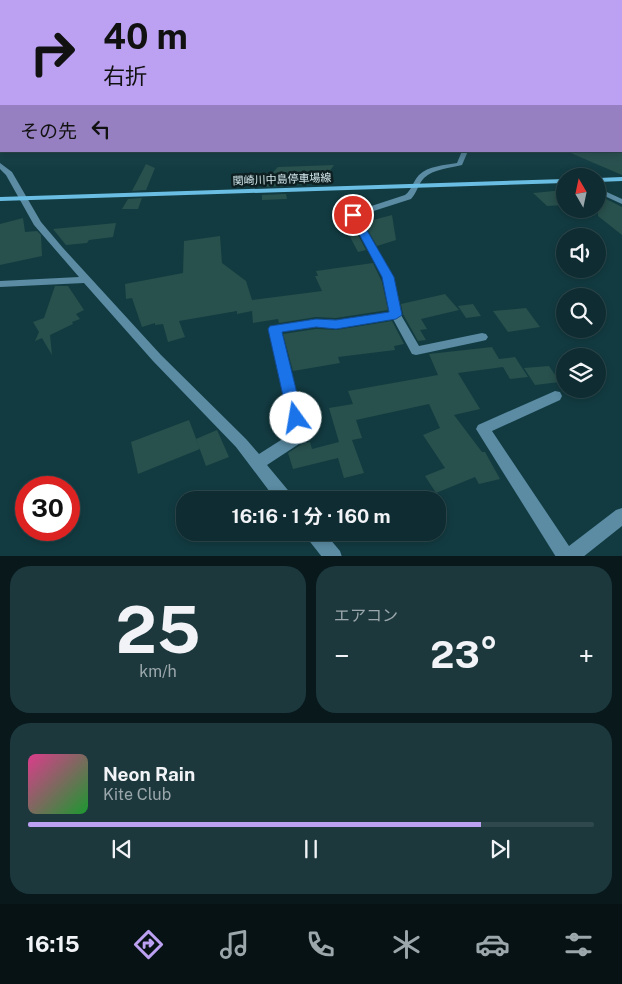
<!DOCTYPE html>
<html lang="ja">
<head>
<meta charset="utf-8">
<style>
	:root { --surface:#0e2c31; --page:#1c383d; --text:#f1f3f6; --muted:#9ba7ab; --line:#2e484d; --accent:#bca0f2 }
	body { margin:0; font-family:"Public Sans","Noto Sans JP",sans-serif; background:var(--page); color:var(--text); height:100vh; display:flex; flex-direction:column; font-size:19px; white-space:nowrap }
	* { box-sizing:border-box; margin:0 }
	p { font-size:16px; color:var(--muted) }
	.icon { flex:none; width:28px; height:28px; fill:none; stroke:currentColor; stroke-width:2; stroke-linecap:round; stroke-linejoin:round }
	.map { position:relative; height:556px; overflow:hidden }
	.details { display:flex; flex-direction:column; gap:10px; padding:10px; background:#08181b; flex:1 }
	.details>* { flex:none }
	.top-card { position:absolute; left:0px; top:0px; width:622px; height:152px; box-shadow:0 2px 8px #0003,0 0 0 1px var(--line); background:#bca0f2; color:#111; overflow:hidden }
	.needle { width:32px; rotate:351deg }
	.controls { position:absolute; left:556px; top:168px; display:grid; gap:10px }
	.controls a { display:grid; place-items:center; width:50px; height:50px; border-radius:50%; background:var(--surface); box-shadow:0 2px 8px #0003,0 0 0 1px var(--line); font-size:25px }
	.speed { position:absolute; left:15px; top:476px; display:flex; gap:10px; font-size:25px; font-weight:700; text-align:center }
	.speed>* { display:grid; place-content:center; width:65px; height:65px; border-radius:50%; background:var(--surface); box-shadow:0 2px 8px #0003,0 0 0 1px var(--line); line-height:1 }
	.speed .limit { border:8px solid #d22; background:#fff; color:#111 }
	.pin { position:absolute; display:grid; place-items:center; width:42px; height:42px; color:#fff; margin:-21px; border:2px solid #fff; border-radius:50%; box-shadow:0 1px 5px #0007 }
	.me { position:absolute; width:55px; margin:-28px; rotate:347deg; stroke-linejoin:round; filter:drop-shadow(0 0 4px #0008) }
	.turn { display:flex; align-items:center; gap:18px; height:105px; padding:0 20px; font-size:22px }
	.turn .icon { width:65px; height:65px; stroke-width:2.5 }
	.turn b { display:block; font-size:35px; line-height:42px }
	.then { display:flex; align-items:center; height:48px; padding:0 20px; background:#0003; gap:10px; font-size:19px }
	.big { font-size:38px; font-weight:700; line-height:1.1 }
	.details .card { flex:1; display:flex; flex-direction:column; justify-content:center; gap:8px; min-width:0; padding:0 18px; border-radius:20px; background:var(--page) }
	.details .dial { align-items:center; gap:0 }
	.dial b { font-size:65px; line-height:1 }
	.song { display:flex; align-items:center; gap:15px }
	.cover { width:60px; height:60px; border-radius:8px; background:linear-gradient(135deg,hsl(330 70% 55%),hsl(130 70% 35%)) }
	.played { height:5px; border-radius:2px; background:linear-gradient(90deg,var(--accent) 80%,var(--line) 80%) }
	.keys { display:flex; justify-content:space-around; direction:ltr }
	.heat { display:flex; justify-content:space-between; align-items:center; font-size:28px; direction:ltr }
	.details .tiles { flex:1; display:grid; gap:10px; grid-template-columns:1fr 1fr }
	.card:last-child { grid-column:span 2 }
	.trip { position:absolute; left:176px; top:491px; width:270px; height:50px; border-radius:20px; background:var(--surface); box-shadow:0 2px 8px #0003,0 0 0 1px var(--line); font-weight:700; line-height:50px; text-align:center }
	.tab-bar { display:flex; height:80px; justify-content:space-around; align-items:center; background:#061214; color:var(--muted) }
	.tab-bar .icon { width:35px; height:35px }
	.tab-bar .active { color:var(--accent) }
	.tab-bar b { font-size:22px; color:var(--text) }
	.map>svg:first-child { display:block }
</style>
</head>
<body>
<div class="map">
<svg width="622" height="557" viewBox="0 0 622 557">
	<rect width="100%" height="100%" fill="#123b41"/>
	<g fill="#28504c">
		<polygon points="566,151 622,151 622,175"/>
		<polygon points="146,164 155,168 146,190 132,191"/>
		<polygon points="334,165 322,182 312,181 309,184 303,185 285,183 286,186 262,187 262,184 278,167"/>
		<polygon points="565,190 565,205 547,206 533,193"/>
		<polygon points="286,194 287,199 262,200 262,195"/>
		<polygon points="598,195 622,207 622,235 598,216"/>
		<polygon points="142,198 138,209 122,209 128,199"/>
		<polygon points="392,215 396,240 377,246 361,218 369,217 373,220"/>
		<polygon points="23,218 25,232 37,231 41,235 42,256 0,265 0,224"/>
		<polygon points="349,221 350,220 366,250 358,252 348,233 337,225"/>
		<polygon points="116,223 113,237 89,240 87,243 66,245 53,229"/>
		<polygon points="220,236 222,263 246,281 252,300 322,291 315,276 318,276 316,271 373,263 382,282 388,310 336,318 316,317 279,323 278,319 253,323 252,311 237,314 237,311 179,321 185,337 168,342 163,324 155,325 155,323 142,327 132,298 126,299 125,284 183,273 184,241"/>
		<polygon points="55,286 68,286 84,310 76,314 80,319 72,322 73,324 50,335 52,355 42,338 35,341 39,332 33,322 44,318"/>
		<polygon points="445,294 459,310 421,319 427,329 420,330 426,340 418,341 403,314 401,304"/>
		<polygon points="473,304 481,316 466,318 458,306"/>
		<polygon points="526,308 540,327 508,332 493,311"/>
		<polygon points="392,321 404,344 394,346 395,350 338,357 340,363 293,371 283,334 316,329 336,330"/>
		<polygon points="492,347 499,359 515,357 528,377 510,379 503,367 458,373 480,409 454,415 482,452 485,452 500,479 479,484 475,477 436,493 425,476 445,468 423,435 440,428 429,404 356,420 362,438 352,440 364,473 344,478 338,458 293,469 288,453 302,444 310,442 312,449 339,442 329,408 353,404 348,391 438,375 429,354"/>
		<polygon points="549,366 560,382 535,385 524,368"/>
		<polygon points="189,420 200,449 138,474 131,442"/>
		<polygon points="217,430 229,457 206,466 196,439"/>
	</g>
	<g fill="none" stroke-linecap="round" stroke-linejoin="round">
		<g fill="#5b8ca4" fill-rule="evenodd">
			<path d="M462,151H468L462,165C451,168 433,169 424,178C418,184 417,193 411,199L358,216L393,277L401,315L419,346L482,333L486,334L488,337L486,340L482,341L416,355L412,354L393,319L336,328L316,327L281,332L307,436L305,440L267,465L292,495L294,500H276L236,447L153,361L84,283L0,287V281L79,277L34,225L6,175L0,169V163L12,172L41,222L63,248L161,355L246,439L259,454L292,433L269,329L271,326L316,319L336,320L390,312L383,277L349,215L350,213L405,195C412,190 413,181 419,175C428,166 445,165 457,163Z"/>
			<polygon points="598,188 622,199 622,204 598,193"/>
			<polygon points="555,391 560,392 562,396 560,400 492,431 569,546 616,510 622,508 622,526 583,557 556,557 476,429 478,425"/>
			<polygon points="305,532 324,532 340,551 342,557 322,557 307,538"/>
		</g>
		<g fill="#6bbee3" fill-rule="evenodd">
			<polygon points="622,177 622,181 598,182 598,178"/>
			<polygon points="565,179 565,183 0,201 0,197"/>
		</g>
	</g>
	<linearGradient id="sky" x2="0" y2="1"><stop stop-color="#0a2024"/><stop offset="0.54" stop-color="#335565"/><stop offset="1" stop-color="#335565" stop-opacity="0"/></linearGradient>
	<rect width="622" height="171" fill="url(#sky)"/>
	<polygon fill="#1a73e8" stroke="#114b97" points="353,212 358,215 394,277 402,315 396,319 336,329 316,327 282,332 303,418 301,423 296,425 290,423 288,418 268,329 270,326 316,319 336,320 389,312 382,277 349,215"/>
	<g text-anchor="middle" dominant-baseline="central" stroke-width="5" stroke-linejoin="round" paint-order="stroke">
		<g font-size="11" fill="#d3e8ec" stroke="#0e1f22">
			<text transform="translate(282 179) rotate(-2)">関崎川中島停車場線</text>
		</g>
	</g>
</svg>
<div class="controls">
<a><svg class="needle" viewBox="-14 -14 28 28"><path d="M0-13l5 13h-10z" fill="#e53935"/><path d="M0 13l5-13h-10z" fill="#9ba7ab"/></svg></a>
<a><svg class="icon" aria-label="sound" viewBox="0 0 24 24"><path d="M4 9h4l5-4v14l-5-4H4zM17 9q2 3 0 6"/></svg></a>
<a><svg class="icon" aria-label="search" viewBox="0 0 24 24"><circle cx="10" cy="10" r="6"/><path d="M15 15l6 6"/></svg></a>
<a><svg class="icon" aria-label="layers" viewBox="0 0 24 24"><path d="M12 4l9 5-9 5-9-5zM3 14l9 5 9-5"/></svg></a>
</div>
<div class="speed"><div class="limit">30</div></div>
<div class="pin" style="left:353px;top:215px;background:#d93025"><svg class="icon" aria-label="arrive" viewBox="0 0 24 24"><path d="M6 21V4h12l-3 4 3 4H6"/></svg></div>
<svg class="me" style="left:296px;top:418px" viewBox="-20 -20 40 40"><circle r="19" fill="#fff"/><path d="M0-13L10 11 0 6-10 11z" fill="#1a73e8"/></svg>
<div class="trip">16:16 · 1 分 · 160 m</div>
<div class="top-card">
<div class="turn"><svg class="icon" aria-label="right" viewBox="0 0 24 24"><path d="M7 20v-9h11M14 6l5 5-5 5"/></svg><div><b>40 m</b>右折</div></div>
<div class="then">その先<svg class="icon" aria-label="left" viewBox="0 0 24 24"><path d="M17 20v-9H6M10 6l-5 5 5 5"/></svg></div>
</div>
</div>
<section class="details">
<div class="tiles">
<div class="card dial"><b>25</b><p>km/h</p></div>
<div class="card"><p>エアコン</p>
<div class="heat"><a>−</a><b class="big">23°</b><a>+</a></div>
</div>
<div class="card">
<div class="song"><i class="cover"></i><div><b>Neon Rain</b><p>Kite Club</p></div></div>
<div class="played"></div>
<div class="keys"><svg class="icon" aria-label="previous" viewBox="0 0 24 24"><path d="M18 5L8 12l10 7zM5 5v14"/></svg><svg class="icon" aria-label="pause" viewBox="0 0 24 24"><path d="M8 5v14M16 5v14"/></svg><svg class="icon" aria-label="next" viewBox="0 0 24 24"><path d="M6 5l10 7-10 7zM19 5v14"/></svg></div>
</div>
</div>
</section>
<nav class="tab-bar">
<b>16:15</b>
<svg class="icon active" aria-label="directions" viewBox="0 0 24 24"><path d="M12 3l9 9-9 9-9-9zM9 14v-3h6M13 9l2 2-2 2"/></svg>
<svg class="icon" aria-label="music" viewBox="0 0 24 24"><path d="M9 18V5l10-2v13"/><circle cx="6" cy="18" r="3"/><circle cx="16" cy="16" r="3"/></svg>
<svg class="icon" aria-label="phone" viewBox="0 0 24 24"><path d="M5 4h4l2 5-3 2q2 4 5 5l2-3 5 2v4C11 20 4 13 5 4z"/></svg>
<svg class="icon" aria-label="climate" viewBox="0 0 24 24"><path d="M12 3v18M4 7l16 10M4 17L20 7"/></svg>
<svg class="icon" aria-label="car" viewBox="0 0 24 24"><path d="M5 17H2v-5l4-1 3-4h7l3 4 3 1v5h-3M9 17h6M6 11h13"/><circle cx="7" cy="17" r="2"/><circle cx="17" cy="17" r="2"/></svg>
<svg class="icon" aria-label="filters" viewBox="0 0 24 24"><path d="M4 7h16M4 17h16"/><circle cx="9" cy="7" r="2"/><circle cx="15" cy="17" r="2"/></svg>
</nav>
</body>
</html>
